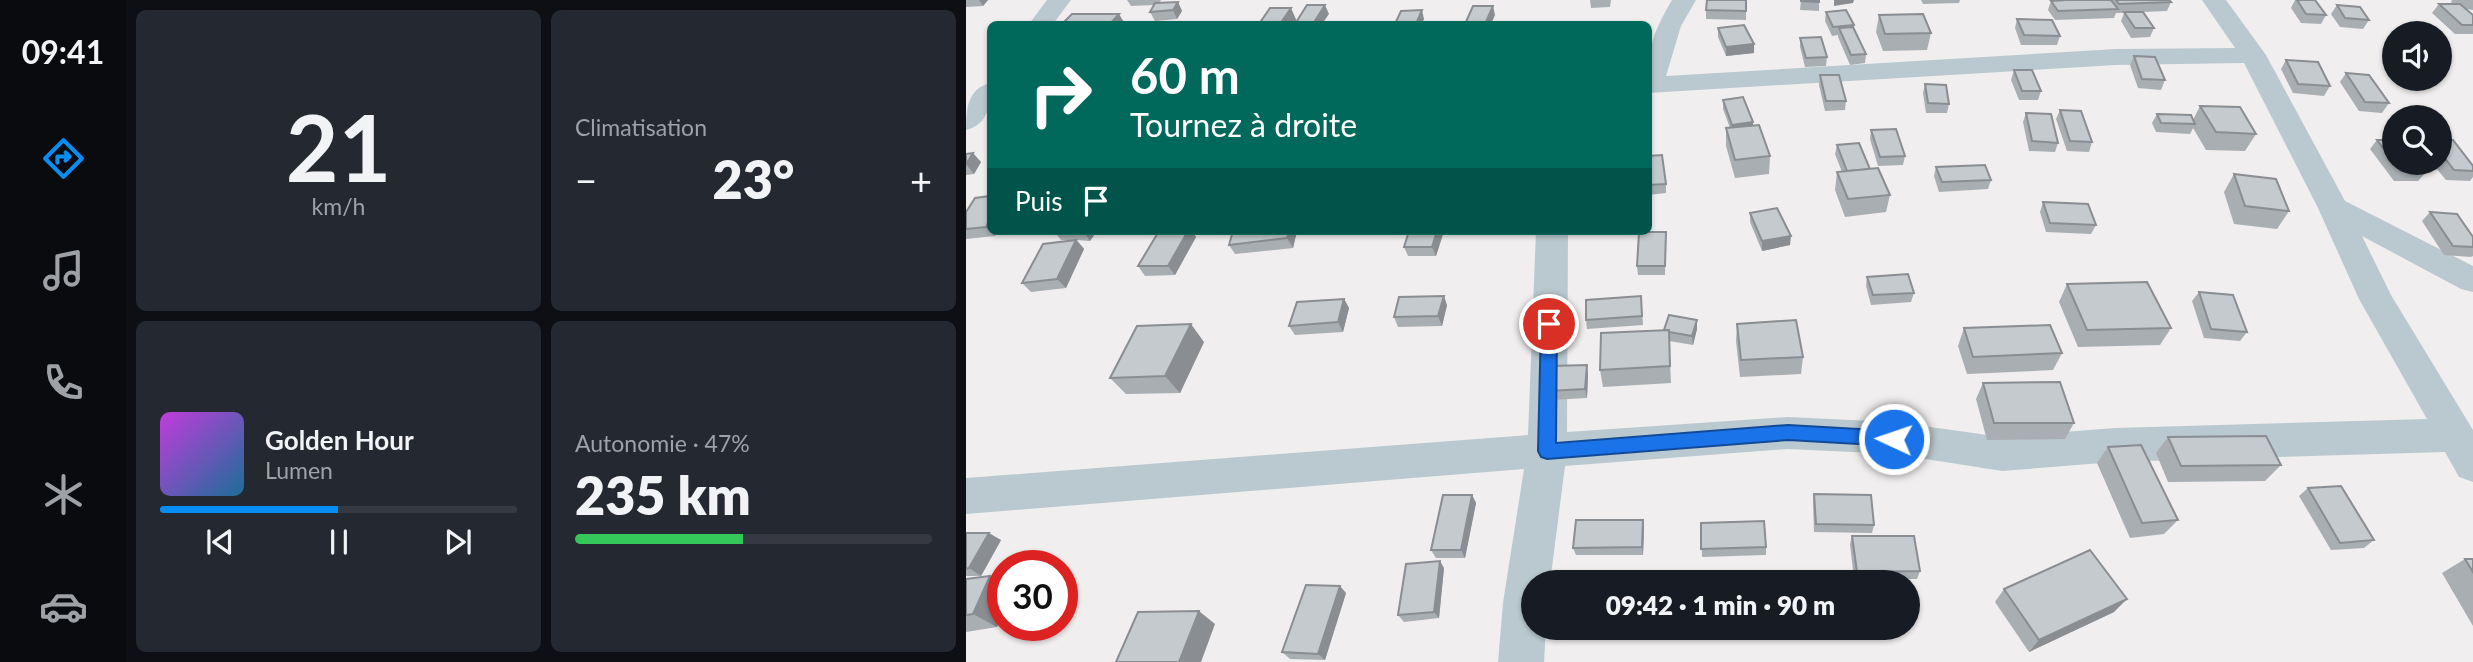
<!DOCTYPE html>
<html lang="fr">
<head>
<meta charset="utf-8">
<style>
	:root { --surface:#171b24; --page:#242831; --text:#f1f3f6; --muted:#9ea1a6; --line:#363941; --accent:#068ef4 }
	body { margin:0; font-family:Lato,sans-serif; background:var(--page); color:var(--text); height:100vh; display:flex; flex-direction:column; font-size:26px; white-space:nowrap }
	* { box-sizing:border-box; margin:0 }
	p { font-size:23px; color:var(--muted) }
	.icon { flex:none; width:38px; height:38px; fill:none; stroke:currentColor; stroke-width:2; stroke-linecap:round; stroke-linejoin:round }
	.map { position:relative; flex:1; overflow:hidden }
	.drawer { display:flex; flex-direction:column; gap:10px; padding:10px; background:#0d0f14; width:840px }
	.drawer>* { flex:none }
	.guide { position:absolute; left:21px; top:21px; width:665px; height:214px; border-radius:10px; box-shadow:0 2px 5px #0004; background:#00695c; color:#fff; overflow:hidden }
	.buttons { position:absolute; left:1416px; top:21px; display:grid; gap:14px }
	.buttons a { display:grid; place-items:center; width:70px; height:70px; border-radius:50%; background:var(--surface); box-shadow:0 2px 5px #0004; font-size:35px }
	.speed { position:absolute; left:21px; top:550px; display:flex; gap:14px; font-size:35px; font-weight:700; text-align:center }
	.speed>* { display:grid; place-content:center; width:91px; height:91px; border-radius:50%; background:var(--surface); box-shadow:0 2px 5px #0004; line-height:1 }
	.speed .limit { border:10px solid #d22; background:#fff; color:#111 }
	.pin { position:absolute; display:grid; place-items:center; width:60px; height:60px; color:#fff; margin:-30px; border:4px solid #fff; border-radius:50%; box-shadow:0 2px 7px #0007 }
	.me { position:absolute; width:77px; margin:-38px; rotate:273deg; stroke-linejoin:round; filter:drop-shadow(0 0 5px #0008) }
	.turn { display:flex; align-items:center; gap:24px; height:147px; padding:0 28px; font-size:32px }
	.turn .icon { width:91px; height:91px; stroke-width:2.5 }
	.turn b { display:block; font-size:49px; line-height:60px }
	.then { display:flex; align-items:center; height:66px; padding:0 28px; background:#0003; gap:14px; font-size:26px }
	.big { font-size:52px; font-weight:800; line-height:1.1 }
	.drawer .widget { flex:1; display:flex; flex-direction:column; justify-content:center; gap:10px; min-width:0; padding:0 24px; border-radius:10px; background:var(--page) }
	.drawer .dial { align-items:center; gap:0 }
	.dial b { font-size:91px; line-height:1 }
	.song { display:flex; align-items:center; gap:21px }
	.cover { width:84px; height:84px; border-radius:10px; background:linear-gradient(135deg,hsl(290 70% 55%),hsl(200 70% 35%)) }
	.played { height:7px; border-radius:4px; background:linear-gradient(90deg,var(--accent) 50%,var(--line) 50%) }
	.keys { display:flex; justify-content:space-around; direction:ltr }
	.heat { display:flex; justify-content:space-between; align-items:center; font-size:38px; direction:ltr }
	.charge { height:10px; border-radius:5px; background:linear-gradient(90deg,#34c759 47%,var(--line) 0) }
	.drawer .tiles { flex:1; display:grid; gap:10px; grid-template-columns:repeat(2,1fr) }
	.trip { position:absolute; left:555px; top:570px; width:399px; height:70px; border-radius:35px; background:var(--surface); box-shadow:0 2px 5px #0004; font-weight:800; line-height:70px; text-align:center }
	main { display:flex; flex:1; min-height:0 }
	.tab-bar { display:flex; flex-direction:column; width:126px; justify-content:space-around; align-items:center; background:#090b0e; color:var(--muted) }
	.tab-bar .icon { width:49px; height:49px }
	.tab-bar .on { color:var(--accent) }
	.tab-bar b { font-size:32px; color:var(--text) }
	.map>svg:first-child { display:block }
</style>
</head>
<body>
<main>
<nav class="tab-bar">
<b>09:41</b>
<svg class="icon on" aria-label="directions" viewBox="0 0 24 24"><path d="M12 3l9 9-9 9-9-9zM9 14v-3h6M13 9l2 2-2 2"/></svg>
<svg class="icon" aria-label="music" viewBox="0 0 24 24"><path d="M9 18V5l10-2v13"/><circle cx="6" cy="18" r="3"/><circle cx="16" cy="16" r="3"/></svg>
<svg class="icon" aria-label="phone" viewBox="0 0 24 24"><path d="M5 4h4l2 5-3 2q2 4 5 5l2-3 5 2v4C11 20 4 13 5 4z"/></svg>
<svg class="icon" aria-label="climate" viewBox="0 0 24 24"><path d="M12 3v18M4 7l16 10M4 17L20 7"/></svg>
<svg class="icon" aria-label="car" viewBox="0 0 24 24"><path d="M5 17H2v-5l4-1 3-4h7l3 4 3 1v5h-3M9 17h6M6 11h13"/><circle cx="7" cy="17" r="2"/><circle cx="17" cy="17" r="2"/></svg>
</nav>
<section class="drawer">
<div class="tiles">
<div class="widget dial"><b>21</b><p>km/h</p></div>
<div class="widget"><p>Climatisation</p>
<div class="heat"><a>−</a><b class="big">23°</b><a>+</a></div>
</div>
<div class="widget">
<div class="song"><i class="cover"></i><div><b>Golden Hour</b><p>Lumen</p></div></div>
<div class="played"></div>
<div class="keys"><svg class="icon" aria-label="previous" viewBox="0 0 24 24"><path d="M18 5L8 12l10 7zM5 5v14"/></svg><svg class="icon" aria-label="pause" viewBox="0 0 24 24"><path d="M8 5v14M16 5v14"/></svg><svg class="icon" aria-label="next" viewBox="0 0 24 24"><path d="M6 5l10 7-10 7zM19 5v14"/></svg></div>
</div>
<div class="widget"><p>Autonomie · 47%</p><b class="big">235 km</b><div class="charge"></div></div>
</div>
</section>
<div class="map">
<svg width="1507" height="662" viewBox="0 0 1507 662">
	<rect width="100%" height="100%" fill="#f1eeef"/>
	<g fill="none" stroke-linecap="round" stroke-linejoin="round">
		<g fill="#bac9cf" fill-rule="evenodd">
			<polygon points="81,0 105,0 87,24 63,24"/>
			<path d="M706,0H730L715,26L700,76L1150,49L1269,48L1236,0H1260L1300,55L1379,201L1507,266V292L1495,289L1396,236L1425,295L1507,430V482L1493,477L1479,452L1149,462L1036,471L928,454L822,449L599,466L584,583H567V628H580L578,662H532L537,603L558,469L0,514V478L562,435L570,231H602L601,432L822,417L928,422L1036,437L1149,428L1461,419L1393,299L1352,208L1278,63L1150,65L682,93C682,49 684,38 706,0Z"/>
			<path d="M24,83C26,103 22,125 0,130C0,110 1,89 24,83Z"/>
		</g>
	</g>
	<g fill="#a9aeb2">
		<polygon points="0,0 22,0 17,6 0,7"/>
		<polygon points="161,0 195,0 193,3 212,2 216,11 211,19 189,21 184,12 189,5 165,6"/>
		<polygon points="624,0 645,0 644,7 625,8"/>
		<polygon points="780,0 780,20 740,19 740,10"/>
		<polygon points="835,0 853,0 853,11 834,10"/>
		<polygon points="955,0 994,0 993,3 957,4"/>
		<polygon points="1100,0 1203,0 1205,2 1201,11 1177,12 1188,28 1184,37 1165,38 1155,21 1158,13 1150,13 1148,18 1089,20 1082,10 1085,1"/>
		<polygon points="1329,0 1349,0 1360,15 1355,24 1335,23 1325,8"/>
		<polygon points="1486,0 1507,0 1507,10 1500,9 1507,15 1507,34 1489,34 1466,13 1473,4 1487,4 1485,2"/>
		<polygon points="1371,5 1403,20 1397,29 1374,27 1365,14"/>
		<polygon points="860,12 888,25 888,28 900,54 899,63 884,65 872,37 872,35 866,36 859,21"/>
		<polygon points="913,15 965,33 961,50 917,51 910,32"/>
		<polygon points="1051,19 1094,36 1091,45 1055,45 1049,28"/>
		<polygon points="752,28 788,53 760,56 752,37"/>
		<polygon points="834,38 861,57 860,66 839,67 834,47"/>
		<polygon points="1168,56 1199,80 1195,90 1172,88 1164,65"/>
		<polygon points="1320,60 1364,86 1358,96 1327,93 1315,69"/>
		<polygon points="1048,70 1075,91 1072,100 1053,100 1045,80"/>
		<polygon points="1380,73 1423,103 1416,113 1393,111 1374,82"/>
		<polygon points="854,75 880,101 879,110 859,111 853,85"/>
		<polygon points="959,84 983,104 981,113 960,113 957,93"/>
		<polygon points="757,100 787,125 804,156 803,174 769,178 760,146 760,128 764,128 757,109"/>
		<polygon points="1234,106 1290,134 1279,151 1240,150 1227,128 1224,134 1190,132 1186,123 1191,114 1227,120"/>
		<polygon points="1094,110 1126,142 1123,152 1101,151 1090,119"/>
		<polygon points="1060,113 1092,143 1089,152 1063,151 1057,122"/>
		<polygon points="905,130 939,156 937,165 912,166 904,139"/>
		<polygon points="1411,140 1428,140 1428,163 1453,163 1460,172 1452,181 1428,181 1404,149"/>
		<polygon points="1474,140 1507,166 1507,177 1504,181 1480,180 1466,163 1474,163"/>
		<polygon points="871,145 904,169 924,195 920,212 879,217 869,190 871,172 876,172 869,154"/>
		<polygon points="0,154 15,162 8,174 0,175"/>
		<polygon points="682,156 700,184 700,193 682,195"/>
		<polygon points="970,167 1025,180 1022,189 973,192 968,176"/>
		<polygon points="1268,174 1323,211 1311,229 1268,224 1258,192"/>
		<polygon points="9,198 29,236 0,239 0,212"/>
		<polygon points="1077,202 1130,225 1125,234 1080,232 1074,212"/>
		<polygon points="1464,212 1507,237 1507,256 1505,257 1478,255 1456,221"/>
		<polygon points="784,213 824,245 796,251 784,222"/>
		<polygon points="88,231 131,231 124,241 111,240 118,249 100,288 65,292 56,283 106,240 95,240"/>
		<polygon points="193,231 226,231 230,237 209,275 179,276 172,266"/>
		<polygon points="267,231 331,231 327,248 269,254 263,245"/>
		<polygon points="478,231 470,256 442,256 438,247"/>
		<polygon points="700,232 699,275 672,275 671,266"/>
		<polygon points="901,277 948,293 945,302 905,305 900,286"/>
		<polygon points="1101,284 1205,328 1194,345 1112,347 1093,302"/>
		<polygon points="1233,292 1281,332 1274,341 1238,338 1226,301"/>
		<polygon points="675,296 677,325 621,329 620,320"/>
		<polygon points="378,299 383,308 377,332 329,335 323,326"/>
		<polygon points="481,305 476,326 432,327 428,317"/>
		<polygon points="731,320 731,329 727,345 703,341 705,383 637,387 634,370 698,330"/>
		<polygon points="771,324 837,357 835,374 774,377 770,341"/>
		<polygon points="998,328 1096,353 1087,370 1001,374 992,346"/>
		<polygon points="238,342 214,393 160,394 144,378"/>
		<polygon points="622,374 621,398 585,400 583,391"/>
		<polygon points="1017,383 1108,423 1099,439 1021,440 1010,399"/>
		<polygon points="1202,437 1315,465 1299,481 1202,482 1190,453"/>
		<polygon points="1142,447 1212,520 1198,534 1164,538 1131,463"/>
		<polygon points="1342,488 1408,540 1398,548 1365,550 1333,496"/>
		<polygon points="848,494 908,525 906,533 848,532 847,502"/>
		<polygon points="506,495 510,503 499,558 470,558 465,550"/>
		<polygon points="735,523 800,547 800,555 736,557"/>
		<polygon points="678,528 677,555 610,555 607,548"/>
		<polygon points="0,533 35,540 15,576 0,576"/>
		<polygon points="886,536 954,571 951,579 888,579 884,544"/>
		<polygon points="1499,559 1507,559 1507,626 1476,573"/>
		<polygon points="478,568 473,618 438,622 432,615"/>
		<polygon points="24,576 37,584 37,613 31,627 0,632 0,579"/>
		<polygon points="1038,589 1148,612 1063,652 1029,602"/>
		<polygon points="380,593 359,660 324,659 316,652"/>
	</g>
	<g fill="#8a8d91">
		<polygon points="13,0 22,0 17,6"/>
		<polygon points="868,0 888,0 887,3 868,6"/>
		<polygon points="212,2 216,11 211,19 207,10"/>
		<polygon points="359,5 363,14 356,24 347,24"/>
		<polygon points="527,6 529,15 525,24 519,24"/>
		<polygon points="325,8 332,24 314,24"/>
		<polygon points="456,10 458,19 456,24 450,24"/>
		<polygon points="153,14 159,24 144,24"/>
		<polygon points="788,44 788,53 760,56 760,47"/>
		<polygon points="787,122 787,131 766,134 766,125"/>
		<polygon points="7,153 15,162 8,174 0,164"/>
		<polygon points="24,219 24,231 32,231 29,236 20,227"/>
		<polygon points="117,231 131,231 124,241"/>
		<polygon points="222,231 226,231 230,237 209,275 202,266"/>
		<polygon points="323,231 331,231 327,248 321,238"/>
		<polygon points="471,231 478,231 470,256 466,247"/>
		<polygon points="825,236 824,245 796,251 796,241"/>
		<polygon points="110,240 118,249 100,288 91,279"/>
		<polygon points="478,296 481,305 476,326 472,316"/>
		<polygon points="378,299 383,308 377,332 372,322"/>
		<polygon points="731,320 731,329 727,345 726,336"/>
		<polygon points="225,324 238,342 214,393 199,376"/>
		<polygon points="621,365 622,374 621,398 619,389"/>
		<polygon points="506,495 510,503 499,558 495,550"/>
		<polygon points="677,520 678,528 677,555 676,547"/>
		<polygon points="23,533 35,540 15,576 3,568"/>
		<polygon points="474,561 478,568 473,618 468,612"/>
		<polygon points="24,576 37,584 37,613 31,627 7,614"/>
		<polygon points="374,586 380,593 359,660 352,654"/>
		<polygon points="1161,599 1148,612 1063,652 1073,640"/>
		<polygon points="233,611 249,624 235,662 213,662"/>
	</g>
	<g fill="#c5cacf" stroke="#8a8d91" stroke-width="2">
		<polygon points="741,0 780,0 780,11 740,10"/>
		<polygon points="835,0 853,0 853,2 835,1"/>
		<polygon points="1100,0 1145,0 1152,9 1092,11 1085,1"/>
		<polygon points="1150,0 1203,0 1205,2 1153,4"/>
		<polygon points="1331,0 1349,0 1360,15 1340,14"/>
		<polygon points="212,2 207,10 184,12 189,3"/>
		<polygon points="1473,4 1494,4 1507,15 1507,25 1496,25"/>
		<polygon points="341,5 359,5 347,24 329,24"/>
		<polygon points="1371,5 1394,7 1403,20 1379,18"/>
		<polygon points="507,6 527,6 519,24 499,24"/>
		<polygon points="304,8 325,8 314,24 293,24"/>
		<polygon points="456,10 450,24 429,24 435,11"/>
		<polygon points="880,10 888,25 867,27 860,12"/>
		<polygon points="1158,12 1177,12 1188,28 1169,28"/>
		<polygon points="106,14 153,14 144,24 96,24"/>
		<polygon points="957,14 965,33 919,34 913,15"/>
		<polygon points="1051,19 1086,20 1094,36 1058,35"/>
		<polygon points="166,22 183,22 181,24 164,24"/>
		<polygon points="778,25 788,44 760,47 752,28"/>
		<polygon points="887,27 900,54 885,55 873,28"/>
		<polygon points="855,37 861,57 840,58 834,38"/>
		<polygon points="1168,56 1189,57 1199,80 1176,79"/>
		<polygon points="1320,60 1352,62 1364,86 1332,84"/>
		<polygon points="1048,70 1066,70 1075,91 1056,91"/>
		<polygon points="1380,73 1403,75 1423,103 1399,102"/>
		<polygon points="854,75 873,75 880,101 860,101"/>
		<polygon points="959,84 980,85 983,104 962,103"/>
		<polygon points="777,97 787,122 766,125 757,100"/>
		<polygon points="1234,106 1274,107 1290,134 1250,132"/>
		<polygon points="1094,110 1115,111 1126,142 1104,141"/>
		<polygon points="1060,113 1085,114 1092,143 1066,141"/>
		<polygon points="1191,114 1225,115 1229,124 1195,123"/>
		<polygon points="793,125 804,156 769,160 760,128"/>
		<polygon points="930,129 939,156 914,157 905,130"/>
		<polygon points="1411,140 1428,140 1428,162"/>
		<polygon points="1474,140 1487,140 1507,166 1507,171 1488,170 1474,152"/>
		<polygon points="893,143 904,169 881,171 871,145"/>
		<polygon points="7,153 0,164 0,154"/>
		<polygon points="696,155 700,184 682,185 682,156"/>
		<polygon points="1429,163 1453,163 1460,172 1435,171"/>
		<polygon points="1019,165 1025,180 976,182 970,167"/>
		<polygon points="912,168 924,195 882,199 871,172"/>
		<polygon points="1268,174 1310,179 1323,211 1279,206"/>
		<polygon points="24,196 24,219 20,227 0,229 0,212 9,198"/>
		<polygon points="1077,202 1122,204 1130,225 1084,223"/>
		<polygon points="811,208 825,236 796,241 784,213"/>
		<polygon points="1464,212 1491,214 1507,237 1507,247 1487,246"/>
		<polygon points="193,231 222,231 202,266 172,266"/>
		<polygon points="267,231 323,231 321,238 263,245"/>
		<polygon points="443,231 471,231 466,247 438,247"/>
		<polygon points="673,232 700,232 699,266 671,266"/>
		<polygon points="110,240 91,279 56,283 77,244"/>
		<polygon points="942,274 948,293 907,295 901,277"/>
		<polygon points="1181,282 1205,328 1121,330 1101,284"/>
		<polygon points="1233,292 1267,295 1281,332 1245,329"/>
		<polygon points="478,296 472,316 428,317 433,297"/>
		<polygon points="675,296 676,316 620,320 620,300"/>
		<polygon points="378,299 372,322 323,326 331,302"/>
		<polygon points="703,315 731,320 726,336 703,332 703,330 698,330"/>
		<polygon points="830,320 837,357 775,360 771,324"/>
		<polygon points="225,324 199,376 144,378 171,326"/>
		<polygon points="1084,325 1096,353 1007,357 998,328"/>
		<polygon points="703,330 704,366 634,370 635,333"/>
		<polygon points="621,365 619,389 583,391 585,366"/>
		<polygon points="1094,382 1108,423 1028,423 1017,383"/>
		<polygon points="1300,436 1315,465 1215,466 1202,437"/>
		<polygon points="1175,445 1212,520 1176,523 1142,447"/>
		<polygon points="1375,486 1408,540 1374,543 1342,488"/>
		<polygon points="848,494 905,495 908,525 850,524"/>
		<polygon points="477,495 506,495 495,550 465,550"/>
		<polygon points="610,520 677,520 676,547 607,548"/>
		<polygon points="798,521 800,547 735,549 735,523"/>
		<polygon points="0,533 23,533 3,568 0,569"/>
		<polygon points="886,536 948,536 954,571 891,572"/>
		<polygon points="1124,550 1161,599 1073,640 1038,589"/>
		<polygon points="1499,559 1507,559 1507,572"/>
		<polygon points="474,561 468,612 432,615 440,564"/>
		<polygon points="24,576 7,614 0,615 0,579"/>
		<polygon points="637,580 674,583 637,583"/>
		<polygon points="340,585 374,586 352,654 316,652"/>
		<polygon points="233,611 213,662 150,662 172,612"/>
	</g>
	<polygon fill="#1a73e8" stroke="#114b97" stroke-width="2" points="583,318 591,324 590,443 822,425 928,431 934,433 937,439 934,444 928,446 822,440 581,459 575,457 572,451 575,324"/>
</svg>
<div class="buttons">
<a><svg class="icon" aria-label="sound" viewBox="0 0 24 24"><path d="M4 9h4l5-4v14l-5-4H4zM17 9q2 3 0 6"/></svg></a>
<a><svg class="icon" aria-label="search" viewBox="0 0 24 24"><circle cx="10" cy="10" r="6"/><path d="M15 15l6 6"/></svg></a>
</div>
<div class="speed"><div class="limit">30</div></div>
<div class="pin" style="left:583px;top:324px;background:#d93025"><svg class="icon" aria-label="arrive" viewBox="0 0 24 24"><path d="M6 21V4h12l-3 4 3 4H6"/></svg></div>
<svg class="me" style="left:928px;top:439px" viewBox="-20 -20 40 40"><circle r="17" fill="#1a73e8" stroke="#fff" stroke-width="3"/><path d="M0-11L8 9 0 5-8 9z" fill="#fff"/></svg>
<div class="trip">09:42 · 1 min · 90 m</div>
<div class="guide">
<div class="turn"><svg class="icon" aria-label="right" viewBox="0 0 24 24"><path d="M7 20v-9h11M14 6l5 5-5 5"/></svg><div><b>60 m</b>Tournez à droite</div></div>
<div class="then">Puis<svg class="icon" aria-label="arrive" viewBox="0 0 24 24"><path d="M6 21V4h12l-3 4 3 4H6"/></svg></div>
</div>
</div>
</main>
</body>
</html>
